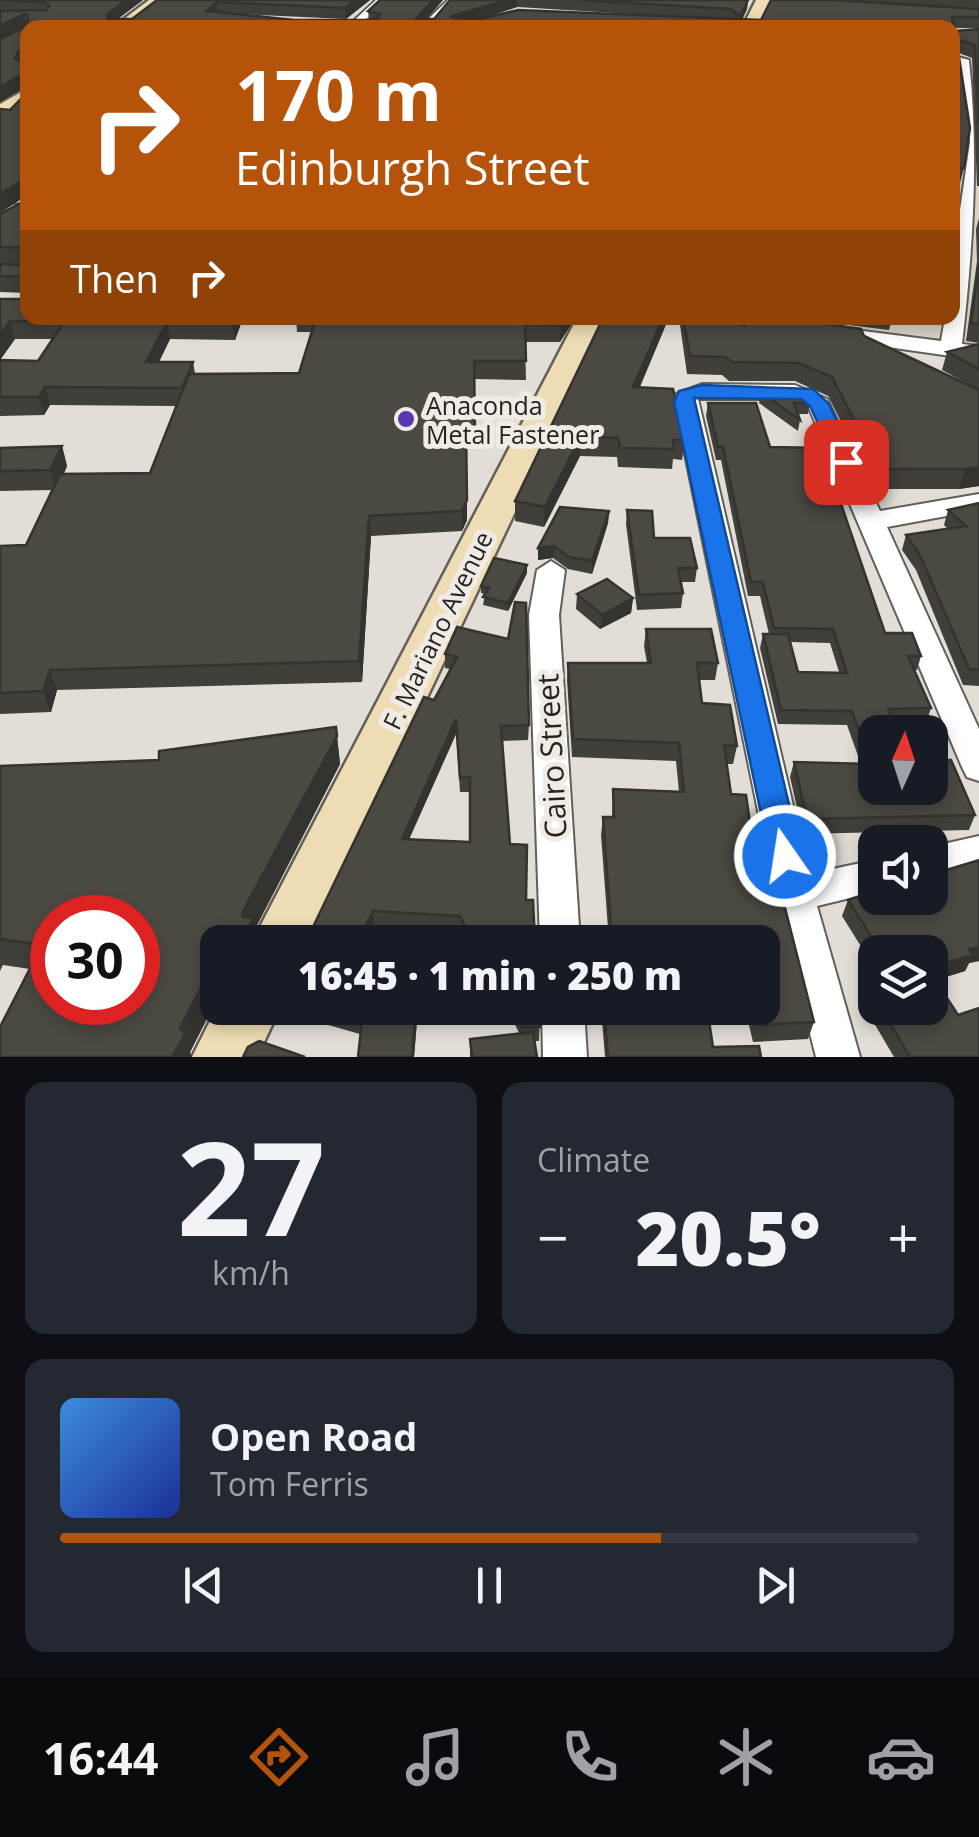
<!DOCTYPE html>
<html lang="en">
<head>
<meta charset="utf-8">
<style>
	:root { --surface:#171b24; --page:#242831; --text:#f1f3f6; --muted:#9ea1a6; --line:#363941; --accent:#b45309 }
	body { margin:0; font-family:"Open Sans",sans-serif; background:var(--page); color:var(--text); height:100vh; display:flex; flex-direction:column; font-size:38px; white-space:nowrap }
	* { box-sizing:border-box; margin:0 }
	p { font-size:32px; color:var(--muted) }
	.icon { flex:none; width:55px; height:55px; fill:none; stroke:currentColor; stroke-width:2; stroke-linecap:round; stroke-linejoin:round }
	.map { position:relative; height:1057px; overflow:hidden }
	.panel { display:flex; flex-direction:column; gap:25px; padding:25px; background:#0d0f14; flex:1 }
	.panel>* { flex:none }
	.top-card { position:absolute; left:20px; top:20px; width:940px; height:305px; border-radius:20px; box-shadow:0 5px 15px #0003; background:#b45309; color:#fff; overflow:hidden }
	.needle { width:65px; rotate:3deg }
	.buttons { position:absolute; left:858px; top:715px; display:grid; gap:20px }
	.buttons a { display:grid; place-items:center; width:90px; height:90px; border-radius:20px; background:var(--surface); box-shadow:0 5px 15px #0003; font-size:50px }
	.speed { position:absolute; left:30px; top:895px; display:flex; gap:20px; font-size:50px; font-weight:700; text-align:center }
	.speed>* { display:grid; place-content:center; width:130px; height:130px; border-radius:50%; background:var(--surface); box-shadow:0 5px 15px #0003; line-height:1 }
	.speed .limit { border:15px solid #d22; background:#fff; color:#111 }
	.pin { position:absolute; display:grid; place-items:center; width:85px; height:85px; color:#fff; margin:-42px; border-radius:20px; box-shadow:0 5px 15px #0006 }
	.me { position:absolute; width:110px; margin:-55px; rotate:347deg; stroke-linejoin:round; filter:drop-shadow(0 0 8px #0008) }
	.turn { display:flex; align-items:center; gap:35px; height:210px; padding:0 50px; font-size:45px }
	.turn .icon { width:130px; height:130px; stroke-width:2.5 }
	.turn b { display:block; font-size:70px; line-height:85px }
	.then { display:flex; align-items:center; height:95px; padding:0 50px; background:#0003; gap:20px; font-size:38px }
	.big { font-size:75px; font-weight:800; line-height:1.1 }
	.panel .card { flex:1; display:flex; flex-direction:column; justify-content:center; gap:15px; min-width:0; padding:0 35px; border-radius:20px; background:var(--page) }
	.panel .dial { align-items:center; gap:0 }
	.dial b { font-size:130px; line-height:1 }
	.song { display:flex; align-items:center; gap:30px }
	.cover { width:120px; height:120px; border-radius:15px; background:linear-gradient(135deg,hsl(210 70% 55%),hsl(230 70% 35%)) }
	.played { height:10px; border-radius:5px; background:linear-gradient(90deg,var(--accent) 70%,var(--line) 70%) }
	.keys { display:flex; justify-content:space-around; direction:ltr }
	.heat { display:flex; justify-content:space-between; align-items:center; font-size:55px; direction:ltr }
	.panel .tiles { flex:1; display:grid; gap:25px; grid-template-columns:1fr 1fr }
	.card:last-child { grid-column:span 2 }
	.trip { position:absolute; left:200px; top:925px; width:580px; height:100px; border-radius:20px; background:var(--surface); box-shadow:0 5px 15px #0003; font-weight:800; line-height:100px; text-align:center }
	.tabs { display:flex; height:160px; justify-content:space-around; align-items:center; background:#090b0e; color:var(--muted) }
	.tabs .icon { width:70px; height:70px }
	.tabs .active { color:var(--accent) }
	.tabs b { font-size:45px; color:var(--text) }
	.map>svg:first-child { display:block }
</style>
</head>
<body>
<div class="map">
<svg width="979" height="1057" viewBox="0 0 979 1057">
	<rect width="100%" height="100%" fill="#e2ded7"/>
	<polygon fill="#dbd2c5" points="953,72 979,74 979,346 771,318 952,318"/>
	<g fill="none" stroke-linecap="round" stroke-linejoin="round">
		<g stroke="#625f59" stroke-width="4">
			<g id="street">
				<polygon points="376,0 388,0 356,28 346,28"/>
				<polygon points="448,0 459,0 432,28 419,28"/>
				<path d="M958,57L969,60C979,155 973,249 962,344L979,346V360L824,338L821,333L832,327L941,341L945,318H952V264L970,142Z"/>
				<polygon points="0,192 28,193 28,203 0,202"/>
				<path d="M715,318H770L790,325C776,336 728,329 715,318Z"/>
				<polygon points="702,384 795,385 827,399 880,511 979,494 979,510 887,527 979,729 979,781 967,777 962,767 809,408 791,399 698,399 809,874 875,860 875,892 817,906 860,1057 816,1057 775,894 673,395"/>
				<polygon points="551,561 565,570 559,615 580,942 540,942 529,615 537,570"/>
				<polygon points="979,836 979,868 930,879 930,847"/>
				<polygon points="542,1008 584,1008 587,1057 543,1057"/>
			</g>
		</g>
		<g stroke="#625f59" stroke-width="5">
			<g id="secondary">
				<polygon points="149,0 167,0 132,28 112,28"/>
				<polygon points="756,0 772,0 759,28 742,28"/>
				<polygon points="28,88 28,104 0,119 0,104"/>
				<polygon points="577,318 607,318 311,942 252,942"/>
				<polygon points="218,1005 280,1008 257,1057 192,1057"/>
			</g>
		</g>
		<use href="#street" fill="#fff" fill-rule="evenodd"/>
		<use href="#secondary" fill="#eddcb4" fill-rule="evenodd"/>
	</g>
	<g fill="#413f3a" fill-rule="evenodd">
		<path d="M0,0H143L117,19H132L157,0H370L346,19L238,14L294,20H369L368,11L380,0H443L426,19H434L450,0H748L747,9L742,19L761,20L771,0H979V8L920,6L979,9V28H954L955,31L979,29V186H977L972,58L959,53L964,168L960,183L952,182V28L28,85L0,102ZM517,7L648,15L478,20Z"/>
		<polygon points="28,92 28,318 243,318 235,340 170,339 159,362 193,362 195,373 299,373 311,332 297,332 296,318 575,318 560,342 525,342 526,380 475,379 475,448 466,448 467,520 462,531 371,536 362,682 57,690 51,712 0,714 0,546 26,545 52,490 0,491 0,448 62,446 67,466 64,474 150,473 176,406 50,405 44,415 0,416 0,360 38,361 52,339 15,339 0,360 0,299 26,299 26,293 0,292 0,264 26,265 0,263 0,214 26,200 10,110"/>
		<polygon points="979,218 979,343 966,341 977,261 976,229"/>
		<polygon points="603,318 668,318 639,388 685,440 682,460 673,459 672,469 618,467 617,457 580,456 544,527 515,521 515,501"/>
		<polygon points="679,318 727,318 745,326 864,336 977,389 942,370 947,352 979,344 979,486 959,489 875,489 828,396 795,381 729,381 722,375 687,374"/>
		<polygon points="792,318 892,318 889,330"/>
		<polygon points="761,392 810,403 808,414 798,414 800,420 798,431 759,403"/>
		<path d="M708,403L770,447L885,633L921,656L917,670H915L931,708L926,723H894L875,732L975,815L969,830L803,834L790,777L794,762L861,764L847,725L778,724L760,648L763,634H769L760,596H748L721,460H716L706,416ZM790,642L830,643L839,672H798Z"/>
		<polygon points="979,503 979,686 963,685 916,570 902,550 906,535 948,529 944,525 948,510"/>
		<polygon points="560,507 609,511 608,523 592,574 568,569 553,558 538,560"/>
		<polygon points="627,510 654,538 697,568 695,582 681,582 683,593 681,608 637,610 626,524"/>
		<polygon points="527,565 527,573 508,611 483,605 485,594 481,593 481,586"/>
		<polygon points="577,594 633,598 631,613 600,629 576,609"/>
		<path d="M457,627L529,725L528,740L502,741L510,844L526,900L535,942H467L461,930L374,926L312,929L450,669L445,668V654ZM456,734L460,792H470V842L409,839Z"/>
		<polygon points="646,629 718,663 715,680 699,680 702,703 737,746 733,764 727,764 731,794 753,844 814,1022 808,1039 753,1042 745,1008 762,1008 762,942 609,942 601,835 603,817 612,817 613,789 679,792 676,761 572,757 567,680 568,663 647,663 644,646"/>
		<polygon points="336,727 340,764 256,927 259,942 218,942 218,1003 215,1003 190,1052 30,969 3,965 0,971 0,766 159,760"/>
		<polygon points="979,860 979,961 969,963 965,971 935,980 979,1057 894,1057 874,1023 881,1008 930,1008 930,952 875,952 875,969 842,916 848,900"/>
		<polygon points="281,1008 418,1008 414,1057 358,1057 360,1034 282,1012"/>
		<polygon points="507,1008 540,1008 539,1041 534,1041 537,1057 470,1057 470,1039 519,1033"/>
		<polygon points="601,1008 707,1008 713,1047 761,1057 605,1057"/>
	</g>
	<g fill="#35332f">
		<polygon points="126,0 143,0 110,25 107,19 108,14"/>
		<polygon points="355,0 370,0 346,19 345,8"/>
		<polygon points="433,0 443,0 419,28 416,19"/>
		<polygon points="506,0 517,0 517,7 453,28 450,17"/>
		<polygon points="748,0 747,9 739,27 740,16"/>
		<polygon points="217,2 218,13 207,11"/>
		<polygon points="24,14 26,26 0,40 0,26"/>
		<polygon points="26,72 28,85 0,102 0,87"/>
		<polygon points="25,179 28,195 0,213 0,194"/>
		<polygon points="234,318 243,318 235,340 232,322"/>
		<polygon points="565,318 575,318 560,342 561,325"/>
		<polygon points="663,318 668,318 668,320 632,406 633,387"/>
		<polygon points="10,321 15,339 0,360 0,335"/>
		<polygon points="167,322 170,339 150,380 146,362"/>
		<polygon points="45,387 50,405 44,415 39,397"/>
		<polygon points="581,436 580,456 544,527 545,507"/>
		<polygon points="62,446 67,466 56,490 50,470"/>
		<polygon points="979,467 979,486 959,489 965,469"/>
		<polygon points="467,500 467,520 462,531 462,511"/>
		<polygon points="609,511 608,523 592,574 592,561"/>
		<polygon points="369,516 371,536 362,682 359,661"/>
		<polygon points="554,546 553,558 538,560 538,548"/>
		<polygon points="527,565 527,573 508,611 508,603"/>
		<polygon points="633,598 631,613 600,629 602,615"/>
		<polygon points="50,670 57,690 51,712 43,691"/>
		<polygon points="456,719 456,734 403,853 402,839"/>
		<polygon points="337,736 340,764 256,927 259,942 238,942 242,913"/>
		<polygon points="373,911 374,926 366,942 357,942"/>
		<polygon points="979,947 979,961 969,963 965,971 930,982 930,968 969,949"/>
		<polygon points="207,976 215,1003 190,1052 192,1057 172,1057 180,1028"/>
		<polygon points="416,1008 418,1008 414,1057 412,1057"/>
	</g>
	<g fill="#4c4943" stroke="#35332f" stroke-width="2.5" fill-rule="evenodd">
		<path d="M0,0H126L108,14L107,19H132L157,0H355L345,8L217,2L207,11L294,20H377L380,14L368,11L380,0H433L416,19H434L450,0H506L450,17L476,20L518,10L761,20L771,0H835L979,9V17H952L955,31L979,29V123L975,45L962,41L957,45L970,128L964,168L952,167V28H28V84L26,72L0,87V39L27,26L28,15L24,14L0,26V11L46,10L49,6L45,2ZM18,52H27V61L15,59Z"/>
		<polygon points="579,0 748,0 740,16 731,9"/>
		<polygon points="28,92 28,318 234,318 232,322 167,322 146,362 193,362 182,388 45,387 39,397 0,397 0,360 38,361 64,322 10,321 0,335 0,299 26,299 26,277 0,276 0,264 26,265 26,248 0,247 0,214 26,200 25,179 0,194 0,109 10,110"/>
		<polygon points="952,210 958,211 954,240 952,240"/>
		<polygon points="979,264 979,324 971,323"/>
		<polygon points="316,318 565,318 561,325 525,324 526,361 474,361 475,429 466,429 467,500 462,511 369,516 359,661 50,670 43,691 0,693 0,546 26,545 60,474 150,473 189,374 299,373"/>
		<polygon points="603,318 663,318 633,387 673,389 685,440 673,440 674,449 620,448 618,438 581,436 545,507 515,501"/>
		<polygon points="683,318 727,318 745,326 747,318 783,318 861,329 864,336 979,390 979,467 965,469 880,469 832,377 799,363 732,362 725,357 690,356"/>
		<polygon points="979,344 979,369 947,352"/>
		<polygon points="761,392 792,392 808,400 810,403 794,403 800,420"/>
		<polygon points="708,403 756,403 770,447 822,448 885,633 912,633 921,656 908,656 931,708 888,709 897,732 875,732 875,788 930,788 930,760 951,760 975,815 807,819 794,762 871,764 852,711 781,710 763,634 788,634 798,672 847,673 833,629 774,628 763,582 751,582 723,447 718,447"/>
		<polygon points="62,446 50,470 0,471 0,448"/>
		<polygon points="979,503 979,670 969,669 920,555 906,535 966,526 948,510"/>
		<polygon points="560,507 609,511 592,561 569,557 554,546 538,548"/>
		<polygon points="627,510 652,511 654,538 690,538 697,568 678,568 683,593 639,595"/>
		<polygon points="494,558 527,565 508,603 483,597 489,588 481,586"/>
		<polygon points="607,579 633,598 602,615 577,594"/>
		<path d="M515,602L526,603L529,725L501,726L510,844L527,845L526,900H533L535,942H473L460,916L373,911L357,942H296L302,931L312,929L424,697L434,700L457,657L445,654L457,627L508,639ZM456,719L460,778L470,777V842L402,839Z"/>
		<polygon points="646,629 711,629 718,663 697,663 702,703 730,705 737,746 724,745 731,794 746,795 753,844 769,845 814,1022 758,1025 754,1008 762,1008 762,942 612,942 603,817 614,817 613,789 684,792 679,743 573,739 568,663 651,663"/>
		<path d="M336,727L337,736L242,913L243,917L254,918L238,942H218V974L207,976L180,1028L185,1034L172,1057H0V1027L42,945L0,939V766L159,760V751ZM52,918H138V1002H52Z"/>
		<polygon points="979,860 979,947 969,949 973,955 930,968 930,952 881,952 848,900 875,891 875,898 930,898 930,875"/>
		<polygon points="930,972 958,1015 979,1008 979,1057 910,1057 881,1008 930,1008"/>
		<polygon points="313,1008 416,1008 412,1057 358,1057 362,1021"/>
		<polygon points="514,1008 540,1008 540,1027 522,1027"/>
		<polygon points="604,1008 707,1008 713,1047 759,1046 761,1057 608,1057"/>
		<polygon points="533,1032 537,1057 472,1057 470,1039"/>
		<polygon points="259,1041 305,1057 243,1057 248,1047"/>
	</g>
	<polygon fill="#1a73e8" stroke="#114b97" stroke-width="2.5" points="702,385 813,389 829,404 856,462 853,467 838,467 810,406 801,399 694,398 801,856 796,866 785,869 774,866 770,856 674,402 679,391"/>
	<circle fill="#5738b0" stroke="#f0ebe4" stroke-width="4" cx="406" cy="419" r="10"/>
	<g text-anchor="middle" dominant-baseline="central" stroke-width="10" stroke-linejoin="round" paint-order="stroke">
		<g font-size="25" fill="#262422" stroke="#f0ebe4" text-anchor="start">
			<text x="426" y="405">Anaconda<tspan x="426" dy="29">Metal Fastener</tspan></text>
		</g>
		<g font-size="25" fill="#262422" stroke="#f0ebe4">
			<text transform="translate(437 630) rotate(-64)">F. Mariano Avenue</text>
		</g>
		<g font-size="30" fill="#262422" stroke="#f0ebe4">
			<text transform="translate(551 756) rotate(-93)">Cairo Street</text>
		</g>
	</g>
</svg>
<div class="buttons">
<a><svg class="needle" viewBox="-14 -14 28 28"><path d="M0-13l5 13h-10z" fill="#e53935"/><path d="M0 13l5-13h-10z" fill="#9ea1a6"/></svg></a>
<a><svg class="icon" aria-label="sound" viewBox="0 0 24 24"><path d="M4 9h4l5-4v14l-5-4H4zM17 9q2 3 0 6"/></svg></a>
<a><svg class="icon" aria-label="layers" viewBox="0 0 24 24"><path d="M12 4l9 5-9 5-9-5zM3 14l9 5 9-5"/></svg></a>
</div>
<div class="speed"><div class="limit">30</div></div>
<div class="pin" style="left:846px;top:462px;background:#d93025"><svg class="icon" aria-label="arrive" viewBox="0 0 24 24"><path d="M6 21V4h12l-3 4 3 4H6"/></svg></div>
<svg class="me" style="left:785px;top:856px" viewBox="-20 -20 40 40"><circle r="17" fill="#1a73e8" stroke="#fff" stroke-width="3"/><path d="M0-11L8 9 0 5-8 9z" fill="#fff"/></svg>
<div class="trip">16:45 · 1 min · 250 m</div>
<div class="top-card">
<div class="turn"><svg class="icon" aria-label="right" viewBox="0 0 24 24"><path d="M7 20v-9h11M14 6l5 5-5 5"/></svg><div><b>170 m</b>Edinburgh Street</div></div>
<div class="then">Then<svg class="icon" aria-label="right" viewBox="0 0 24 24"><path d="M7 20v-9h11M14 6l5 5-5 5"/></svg></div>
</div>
</div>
<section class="panel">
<div class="tiles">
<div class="card dial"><b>27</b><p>km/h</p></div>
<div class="card"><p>Climate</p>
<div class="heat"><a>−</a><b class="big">20.5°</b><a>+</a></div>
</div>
<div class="card">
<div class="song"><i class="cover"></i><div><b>Open Road</b><p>Tom Ferris</p></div></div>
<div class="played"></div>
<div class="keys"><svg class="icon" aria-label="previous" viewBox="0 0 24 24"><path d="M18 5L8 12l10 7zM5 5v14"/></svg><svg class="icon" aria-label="pause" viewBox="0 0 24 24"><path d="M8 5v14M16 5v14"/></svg><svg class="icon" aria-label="next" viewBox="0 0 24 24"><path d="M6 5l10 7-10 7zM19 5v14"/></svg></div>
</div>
</div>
</section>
<nav class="tabs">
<b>16:44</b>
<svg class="icon active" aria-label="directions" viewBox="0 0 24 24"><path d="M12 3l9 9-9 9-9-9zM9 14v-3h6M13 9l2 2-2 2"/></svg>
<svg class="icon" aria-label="music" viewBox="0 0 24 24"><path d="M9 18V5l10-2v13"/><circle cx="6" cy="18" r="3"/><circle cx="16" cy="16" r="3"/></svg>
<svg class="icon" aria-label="phone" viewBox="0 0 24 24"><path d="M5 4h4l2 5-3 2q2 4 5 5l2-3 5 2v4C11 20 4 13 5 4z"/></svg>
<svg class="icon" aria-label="climate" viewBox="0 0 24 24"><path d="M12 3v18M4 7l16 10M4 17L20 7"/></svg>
<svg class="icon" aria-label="car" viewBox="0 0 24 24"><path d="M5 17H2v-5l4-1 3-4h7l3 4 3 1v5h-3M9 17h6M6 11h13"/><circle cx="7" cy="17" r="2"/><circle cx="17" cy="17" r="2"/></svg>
</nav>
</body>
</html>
